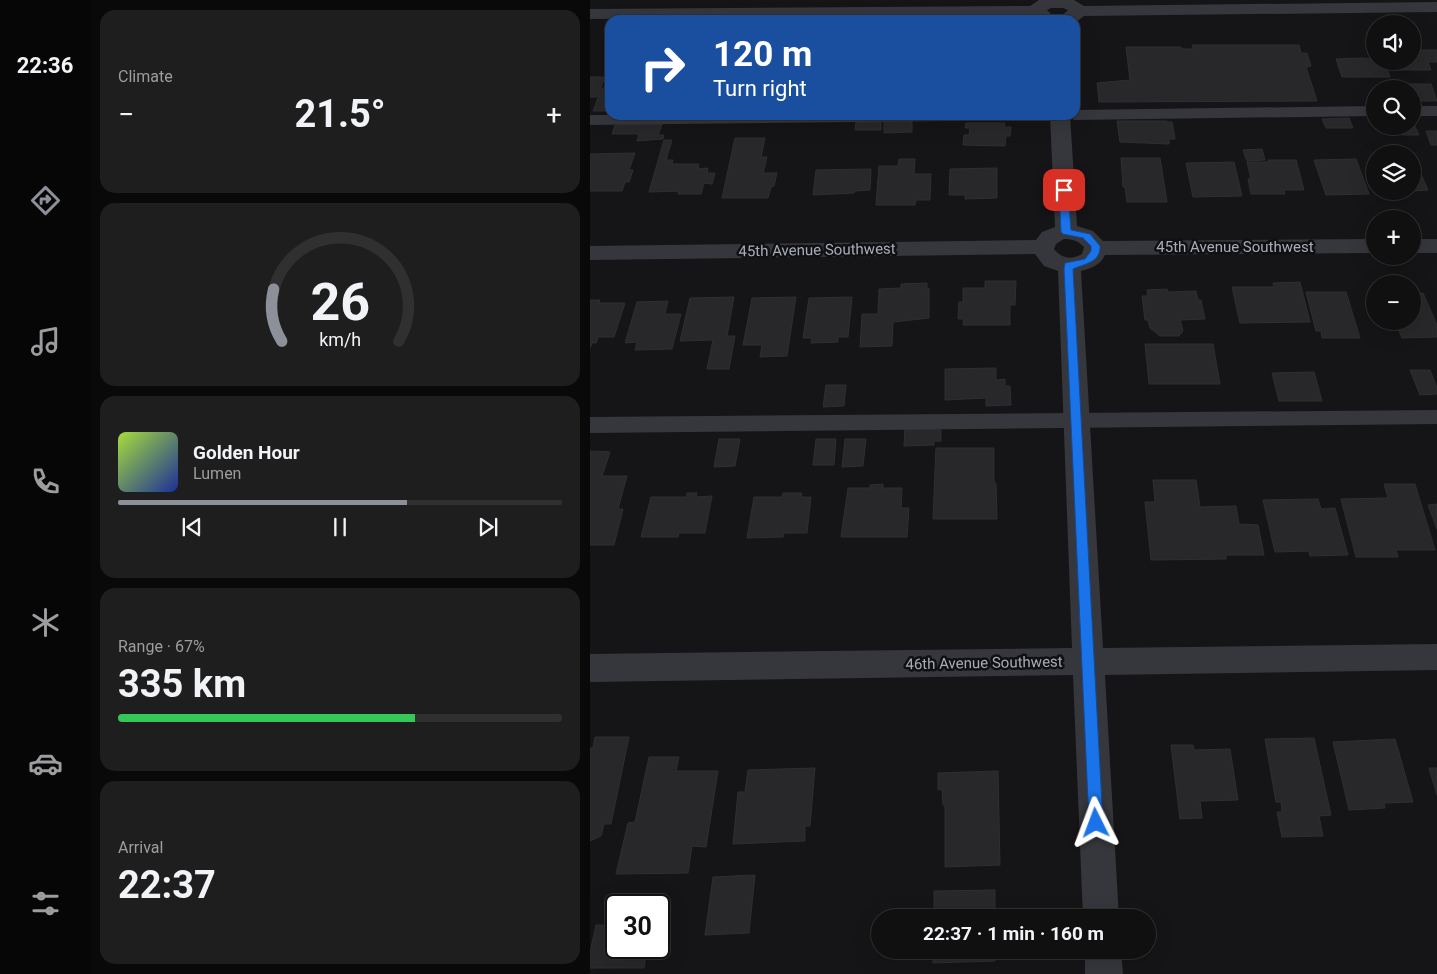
<!DOCTYPE html>
<html lang="en">
<head>
<meta charset="utf-8">
<style>
	:root { --surface:#101011; --page:#1e1e1f; --text:#f1f3f6; --muted:#9c9d9f; --line:#303031; --accent:#8c9099 }
	body { margin:0; font-family:Roboto,sans-serif; background:var(--page); color:var(--text); height:100vh; display:flex; flex-direction:column; font-size:19px; white-space:nowrap }
	* { box-sizing:border-box; margin:0 }
	p { font-size:16px; color:var(--muted) }
	.icon { flex:none; width:28px; height:28px; fill:none; stroke:currentColor; stroke-width:2; stroke-linecap:round; stroke-linejoin:round }
	.map { position:relative; flex:1; overflow:hidden }
	.details { display:flex; flex-direction:column; gap:10px; padding:10px; background:#090909; width:500px }
	.details>* { flex:none }
	.top-card { position:absolute; left:15px; top:15px; width:475px; height:105px; border-radius:15px; box-shadow:0 5px 20px #0002,0 0 0 1px var(--line); background:#1a4fa0; color:#fff; overflow:hidden }
	.controls { position:absolute; left:776px; top:15px; display:grid; gap:10px }
	.controls a { display:grid; place-items:center; width:55px; height:55px; border-radius:50%; background:var(--surface); box-shadow:0 5px 20px #0002,0 0 0 1px var(--line); font-size:25px }
	.speed { position:absolute; left:15px; top:894px; display:flex; gap:10px; font-size:25px; font-weight:700; text-align:center }
	.speed>* { display:grid; place-content:center; width:65px; height:65px; border-radius:50%; background:var(--surface); box-shadow:0 5px 20px #0002,0 0 0 1px var(--line); line-height:1 }
	.speed .limit { border:2px solid #111; border-radius:8px; background:#fff; color:#111 }
	.pin { position:absolute; display:grid; place-items:center; width:42px; height:42px; color:#fff; margin:-21px; border-radius:10px; box-shadow:0 2px 8px #0006 }
	.me { position:absolute; width:55px; margin:-28px; rotate:357deg; stroke-linejoin:round; filter:drop-shadow(0 0 4px #0008) }
	.turn { display:flex; align-items:center; gap:18px; height:105px; padding:0 25px; font-size:22px }
	.turn .icon { width:65px; height:65px; stroke-width:2.5 }
	.turn b { display:block; font-size:35px; line-height:42px }
	.big { font-size:38px; font-weight:700; line-height:1.1 }
	.details .card { flex:1; display:flex; flex-direction:column; justify-content:center; gap:8px; min-width:0; padding:0 18px; border-radius:15px; background:var(--page) }
	.details .dial { align-items:center; gap:0 }
	.dial svg { height:130px; overflow:visible; fill:none; stroke:var(--line); stroke-width:7; stroke-linecap:round; text-anchor:middle }
	.dial text { fill:var(--text); stroke:none }
	.song { display:flex; align-items:center; gap:15px }
	.cover { width:60px; height:60px; border-radius:8px; background:linear-gradient(135deg,hsl(80 70% 55%),hsl(230 70% 35%)) }
	.played { height:5px; border-radius:2px; background:linear-gradient(90deg,var(--accent) 65%,var(--line) 65%) }
	.keys { display:flex; justify-content:space-around; direction:ltr }
	.heat { display:flex; justify-content:space-between; align-items:center; font-size:28px; direction:ltr }
	.charge { height:8px; border-radius:4px; background:linear-gradient(90deg,#34c759 67%,var(--line) 0) }
	.trip { position:absolute; left:281px; top:909px; width:285px; height:50px; border-radius:25px; background:var(--surface); box-shadow:0 5px 20px #0002,0 0 0 1px var(--line); font-weight:700; line-height:50px; text-align:center }
	main { display:flex; flex:1; min-height:0 }
	.menu { display:flex; flex-direction:column; width:90px; justify-content:space-around; align-items:center; background:#060607; color:var(--muted) }
	.menu .icon { width:35px; height:35px }
	.menu .active { color:var(--accent) }
	.menu b { font-size:22px; color:var(--text) }
	.map>svg:first-child { display:block }
</style>
</head>
<body>
<main>
<nav class="menu">
<b>22:36</b>
<svg class="icon active" aria-label="directions" viewBox="0 0 24 24"><path d="M12 3l9 9-9 9-9-9zM9 14v-3h6M13 9l2 2-2 2"/></svg>
<svg class="icon" aria-label="music" viewBox="0 0 24 24"><path d="M9 18V5l10-2v13"/><circle cx="6" cy="18" r="3"/><circle cx="16" cy="16" r="3"/></svg>
<svg class="icon" aria-label="phone" viewBox="0 0 24 24"><path d="M5 4h4l2 5-3 2q2 4 5 5l2-3 5 2v4C11 20 4 13 5 4z"/></svg>
<svg class="icon" aria-label="climate" viewBox="0 0 24 24"><path d="M12 3v18M4 7l16 10M4 17L20 7"/></svg>
<svg class="icon" aria-label="car" viewBox="0 0 24 24"><path d="M5 17H2v-5l4-1 3-4h7l3 4 3 1v5h-3M9 17h6M6 11h13"/><circle cx="7" cy="17" r="2"/><circle cx="17" cy="17" r="2"/></svg>
<svg class="icon" aria-label="filters" viewBox="0 0 24 24"><path d="M4 7h16M4 17h16"/><circle cx="9" cy="7" r="2"/><circle cx="15" cy="17" r="2"/></svg>
</nav>
<section class="details">
<div class="card"><p>Climate</p>
<div class="heat"><a>−</a><b class="big">21.5°</b><a>+</a></div>
</div>
<div class="card dial"><svg viewBox="0 0 100 80">
<path d="M14 69A42 42 0 1 1 86 69"/>
<path d="M14 69A42 42 0 0 1 9 37" stroke="#8c9099"/>
<text x="50" y="56" font-size="32" font-weight="700">26</text>
<text x="50" y="72" font-size="11">km/h</text>
</svg></div>
<div class="card">
<div class="song"><i class="cover"></i><div><b>Golden Hour</b><p>Lumen</p></div></div>
<div class="played"></div>
<div class="keys"><svg class="icon" aria-label="previous" viewBox="0 0 24 24"><path d="M18 5L8 12l10 7zM5 5v14"/></svg><svg class="icon" aria-label="pause" viewBox="0 0 24 24"><path d="M8 5v14M16 5v14"/></svg><svg class="icon" aria-label="next" viewBox="0 0 24 24"><path d="M6 5l10 7-10 7zM19 5v14"/></svg></div>
</div>
<div class="card"><p>Range · 67%</p><b class="big">335 km</b><div class="charge"></div></div>
<div class="card"><p>Arrival</p><b class="big">22:37</b></div>
</section>
<div class="map">
<svg width="847" height="974" viewBox="0 0 847 974">
	<rect width="100%" height="100%" fill="#151517"/>
	<g fill="#28282b" stroke="#2f2f33">
		<polygon points="602,45 709,45 711,53 717,53 721,66 716,67 727,101 509,102 507,83 540,80 536,47 591,47 591,49 603,49"/>
		<polygon points="822,50 847,50 847,62 838,62 841,70 808,70 804,61 822,61"/>
		<polygon points="773,58 794,61 800,77 752,77 746,59"/>
		<polygon points="0,77 15,77 7,97 0,97"/>
		<polygon points="796,84 811,84 812,89 797,89"/>
		<polygon points="814,84 841,84 847,101 822,101 822,89 816,89"/>
		<polygon points="12,88 20,88 20,111 3,111"/>
		<polygon points="759,118 763,128 736,128 732,119"/>
		<polygon points="294,121 322,121 322,132 294,133"/>
		<polygon points="527,121 577,121 577,122 582,122 585,139 579,139 579,144 530,142"/>
		<polygon points="822,121 829,135 812,135 809,126 822,126"/>
		<polygon points="266,122 291,122 291,130 265,130"/>
		<polygon points="376,123 415,123 414,127 421,127 420,136 416,136 415,146 373,145 374,135 379,135 380,128 375,128"/>
		<polygon points="72,124 68,135 74,135 73,139 47,141 49,134 22,134 25,125"/>
		<polygon points="836,131 847,131 847,145 841,145"/>
		<polygon points="145,138 175,138 171,157 177,157 173,173 187,173 184,186 181,187 178,198 132,198"/>
		<polygon points="74,140 82,140 76,160 83,160 82,164 109,164 108,169 118,168 117,173 125,173 122,184 114,183 111,194 88,194 89,191 59,192"/>
		<polygon points="672,149 675,160 657,161 653,150"/>
		<polygon points="45,153 39,170 43,170 39,182 35,182 32,191 0,191 0,154"/>
		<polygon points="531,158 570,158 577,202 537,202 535,187 533,187"/>
		<polygon points="309,159 325,159 324,174 341,174 340,200 326,200 325,205 286,205 289,166 308,166"/>
		<polygon points="766,159 779,194 736,195 724,160"/>
		<polygon points="678,160 706,160 714,190 694,190 695,194 661,194 658,179 661,179 657,162 679,162"/>
		<polygon points="644,162 652,196 603,197 596,163"/>
		<polygon points="822,165 827,165 838,190 822,191"/>
		<polygon points="407,168 407,198 375,199 375,195 359,195 360,169"/>
		<polygon points="281,169 280,190 265,191 264,193 223,195 226,170"/>
		<polygon points="395,281 426,281 425,305 420,305 420,325 373,325 374,319 368,319 369,302 373,302 373,288 395,288"/>
		<polygon points="710,282 720,322 650,323 642,287 684,287 683,283"/>
		<polygon points="337,283 337,289 339,288 339,318 303,322 302,346 270,347 272,314 288,314 289,289 311,288 311,284"/>
		<polygon points="577,289 578,292 606,291 608,300 611,300 615,319 590,320 593,331 589,336 570,336 560,328 558,320 555,320 552,296 558,296 557,290"/>
		<polygon points="716,292 756,292 770,338 732,338 731,331 726,331"/>
		<polygon points="822,293 833,293 847,325 847,337 812,338 805,321 822,321"/>
		<polygon points="144,297 137,336 145,336 139,369 117,369 123,340 90,341 100,298"/>
		<polygon points="206,297 197,356 170,357 172,345 153,345 162,298"/>
		<polygon points="262,297 258,337 248,337 248,342 221,343 222,338 213,338 219,298"/>
		<polygon points="0,300 10,300 9,303 35,303 24,337 8,337 6,343 2,343 0,348"/>
		<polygon points="78,301 75,314 91,314 82,349 45,350 47,342 35,343 47,302"/>
		<polygon points="555,344 623,344 630,384 559,384"/>
		<polygon points="406,368 406,380 415,379 415,386 420,386 421,405 396,406 396,398 355,400 355,369"/>
		<polygon points="820,370 840,370 847,388 847,394 830,395"/>
		<polygon points="724,372 732,401 689,401 682,373"/>
		<polygon points="236,385 256,385 254,406 233,407"/>
		<polygon points="346,426 345,430 351,430 351,441 344,441 344,445 314,446 315,427"/>
		<polygon points="129,439 150,439 145,466 124,467"/>
		<polygon points="226,439 246,439 244,465 223,465"/>
		<polygon points="255,439 276,439 273,466 252,467"/>
		<polygon points="346,448 404,448 404,483 406,483 407,519 343,519"/>
		<polygon points="0,451 20,452 12,476 37,476 28,509 33,509 24,545 0,545"/>
		<polygon points="563,480 606,480 610,507 646,506 649,524 668,525 674,555 636,555 636,559 561,560 555,502 565,502"/>
		<polygon points="293,484 293,488 312,488 311,508 319,508 317,537 251,537 258,488 280,488 280,485"/>
		<polygon points="794,484 825,484 845,550 806,550 808,557 766,557 751,499 798,498"/>
		<polygon points="97,493 107,493 106,497 122,496 115,533 89,533 88,537 51,537 61,497 97,497"/>
		<polygon points="193,493 212,493 211,497 221,497 217,533 194,533 193,537 157,538 164,497 192,497"/>
		<polygon points="728,499 731,509 745,508 758,555 720,556 719,551 685,552 673,500"/>
		<polygon points="847,504 847,529 838,505"/>
		<polygon points="5,737 39,737 21,824 14,824 11,836 0,841 0,748 3,748"/>
		<polygon points="724,738 741,815 729,816 733,836 692,837 687,812 692,812 691,802 686,802 675,739"/>
		<polygon points="805,739 823,802 794,803 795,808 759,810 743,742"/>
		<polygon points="581,745 603,745 604,750 640,749 648,800 610,801 612,818 590,819"/>
		<polygon points="59,757 89,757 86,771 128,771 116,847 102,846 98,873 26,874 38,823 45,822"/>
		<polygon points="225,768 220,826 215,826 215,841 143,844 148,792 155,792 158,770"/>
		<polygon points="839,768 847,768 847,795"/>
		<polygon points="408,771 410,865 355,867 355,805 353,805 352,789 348,790 348,773"/>
		<polygon points="165,875 159,933 115,935 123,877"/>
		<polygon points="405,890 405,918 344,918 344,891"/>
		<polygon points="6,925 26,925 26,948 57,948 54,968 0,968 0,952"/>
		<polygon points="343,950 405,950 405,961 343,963"/>
	</g>
	<g fill="none" stroke-linecap="round" stroke-linejoin="round">
		<g fill="#36373c" fill-rule="evenodd">
			<polygon points="785,106 785,116 485,120 480,118 477,115 485,115 485,110"/>
			<rect x="822" y="106" width="25" height="10"/>
			<polygon points="0,115 460,115 457,118 452,120 0,125"/>
			<polygon points="847,410 847,424 0,433 0,417"/>
		</g>
		<g fill="#36373c" fill-rule="evenodd">
			<path d="M449,0H484L494,6L847,2V12L494,16L485,23V20H445L441,16L0,19V9L440,6ZM461,8H473L478,10L467,20L457,10Z"/>
			<path d="M460,115H480L487,226L503,231L513,241L785,239V253L515,255C510,266 501,268 491,271L513,648L847,644V670L515,675L529,918H493L483,675L0,682V654L482,648L468,271L454,266L445,254L0,260V246L446,240L452,232L465,227ZM474,239C483,239 488,241 494,247L492,254C482,260 472,259 464,249L466,244Z"/>
			<rect x="822" y="239" width="25" height="14"/>
			<polygon points="495,950 531,950 533,974 495,974"/>
		</g>
	</g>
	<path fill="#1a73e8" stroke="#114b97" d="M474,187L478,190L481,230L500,234L510,246C511,263 493,264 483,269L513,823L511,828L506,830L501,828L499,823L474,269L475,263L495,259L501,251V246L493,238L473,234L471,232L469,190Z"/>
	<g text-anchor="middle" dominant-baseline="central" stroke-width="5" stroke-linejoin="round" paint-order="stroke">
		<g font-size="15" fill="#a7acb8" stroke="#101012">
			<text x="645" y="247">45th Avenue Southwest</text>
			<text transform="translate(227 250) rotate(-1)">45th Avenue Southwest</text>
			<text transform="translate(394 663) rotate(-1)">46th Avenue Southwest</text>
		</g>
	</g>
</svg>
<div class="controls">
<a><svg class="icon" aria-label="sound" viewBox="0 0 24 24"><path d="M4 9h4l5-4v14l-5-4H4zM17 9q2 3 0 6"/></svg></a>
<a><svg class="icon" aria-label="search" viewBox="0 0 24 24"><circle cx="10" cy="10" r="6"/><path d="M15 15l6 6"/></svg></a>
<a><svg class="icon" aria-label="layers" viewBox="0 0 24 24"><path d="M12 4l9 5-9 5-9-5zM3 14l9 5 9-5"/></svg></a>
<a>+</a>
<a>−</a>
</div>
<div class="speed"><div class="limit">30</div></div>
<div class="pin" style="left:474px;top:190px;background:#d93025"><svg class="icon" aria-label="arrive" viewBox="0 0 24 24"><path d="M6 21V4h12l-3 4 3 4H6"/></svg></div>
<svg class="me" style="left:506px;top:823px" viewBox="-20 -20 40 40"><path d="M0-17L14 15 0 8-14 15z" fill="#1a73e8" stroke="#fff" stroke-width="4"/></svg>
<div class="trip">22:37 · 1 min · 160 m</div>
<div class="top-card">
<div class="turn"><svg class="icon" aria-label="right" viewBox="0 0 24 24"><path d="M7 20v-9h11M14 6l5 5-5 5"/></svg><div><b>120 m</b>Turn right</div></div>
</div>
</div>
</main>
</body>
</html>
